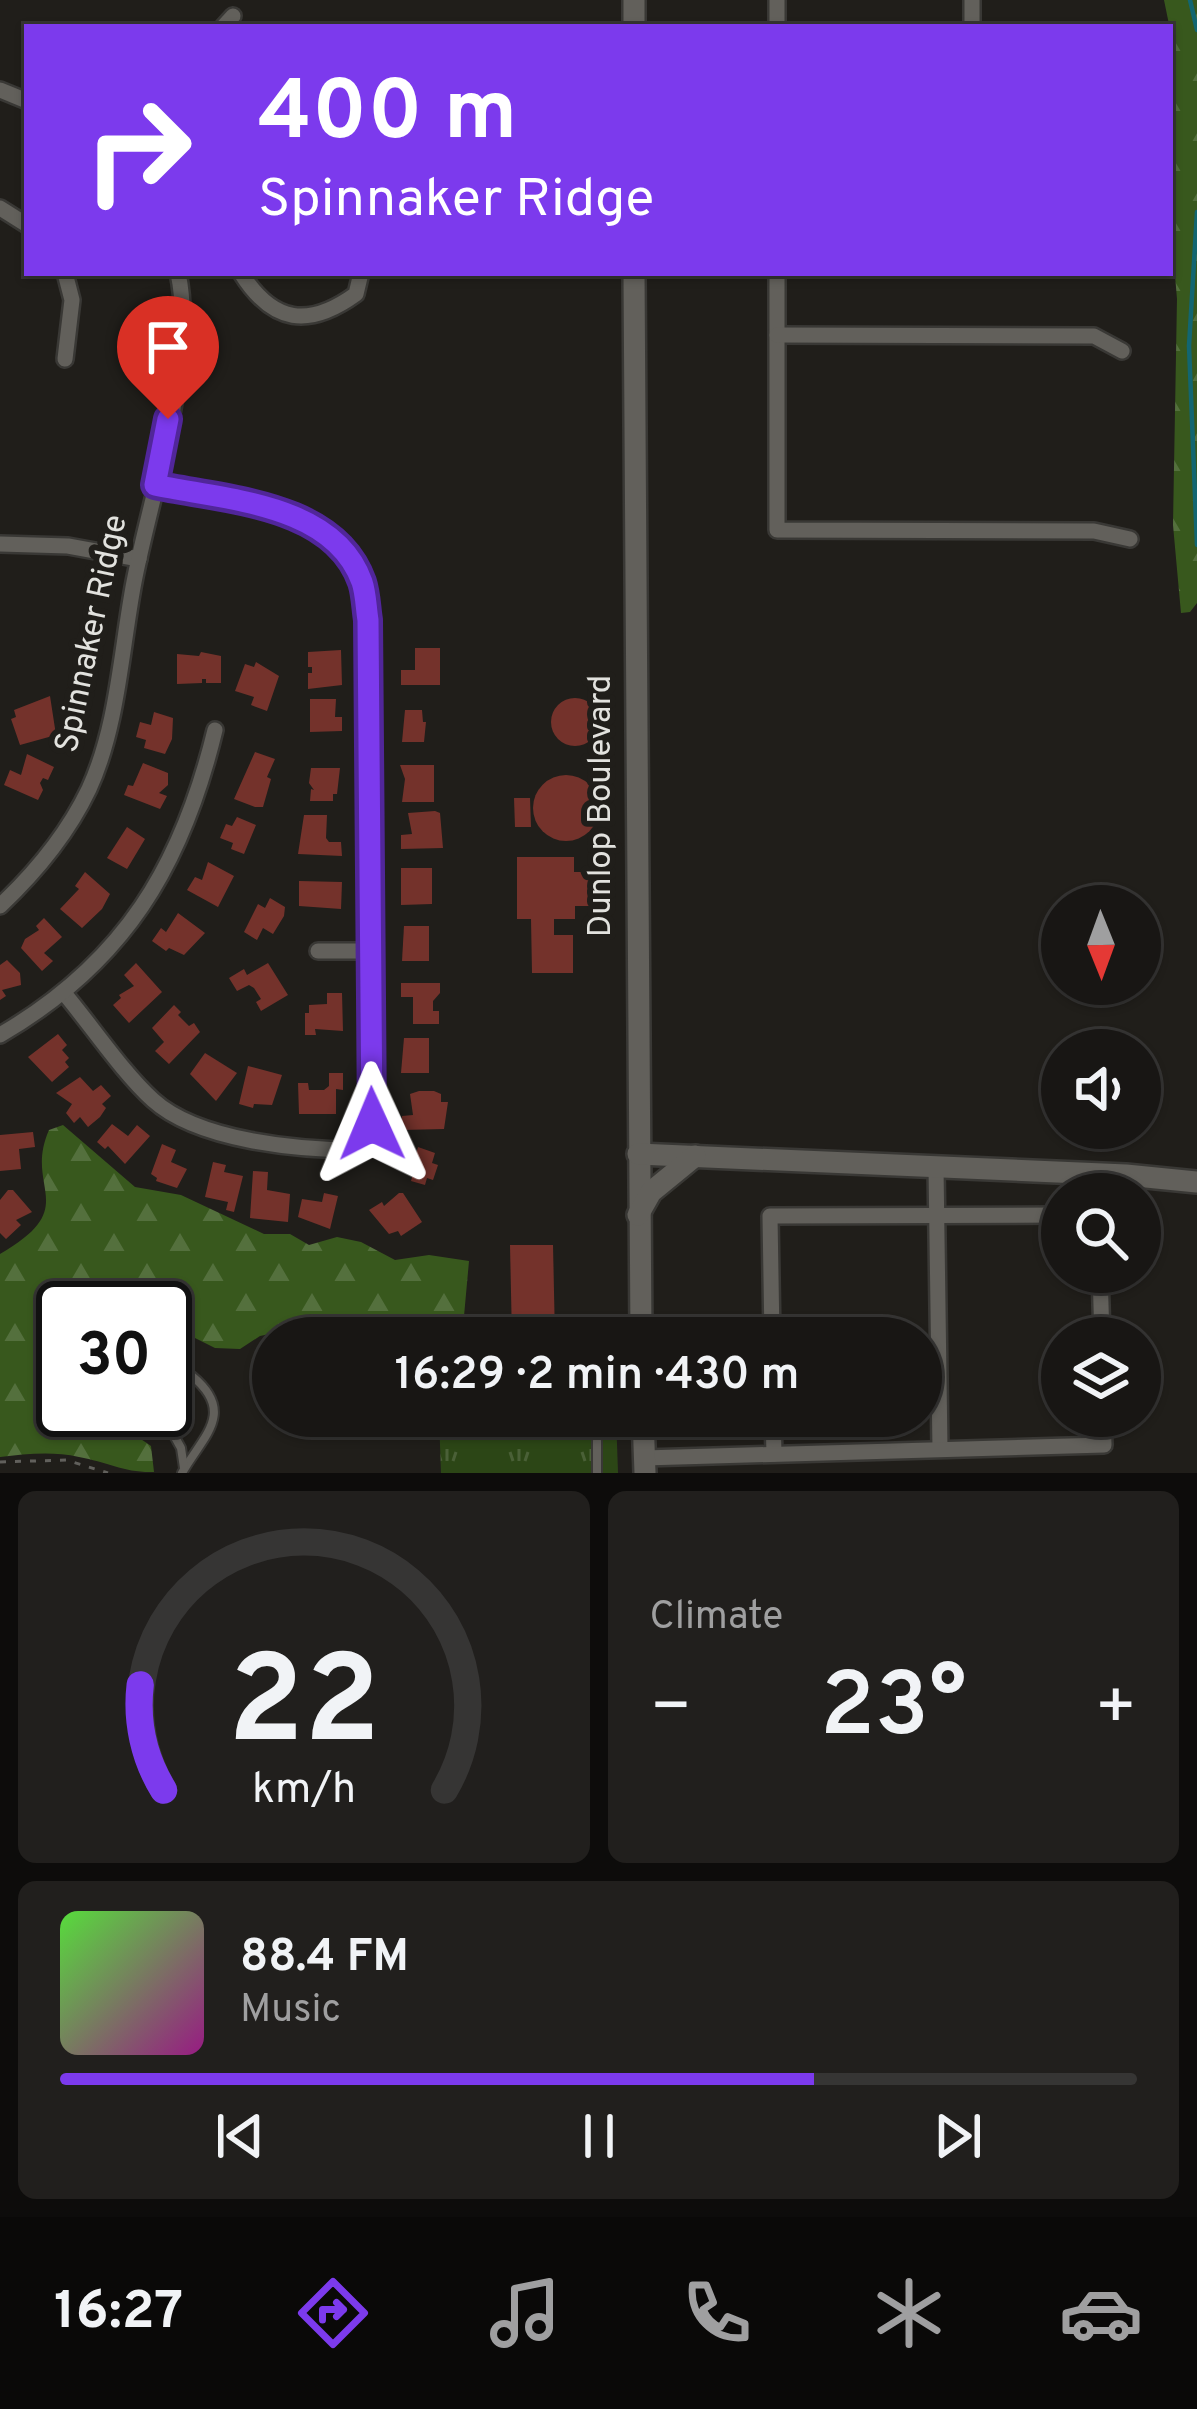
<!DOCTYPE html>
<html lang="en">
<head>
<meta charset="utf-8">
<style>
	:root { --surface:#181614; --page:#211f1d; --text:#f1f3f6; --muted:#9f9fa0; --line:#363534; --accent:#7c3aed }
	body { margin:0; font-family:Overpass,sans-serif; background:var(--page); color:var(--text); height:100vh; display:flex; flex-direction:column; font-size:45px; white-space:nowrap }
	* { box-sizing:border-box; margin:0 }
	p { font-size:39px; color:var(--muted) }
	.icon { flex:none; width:66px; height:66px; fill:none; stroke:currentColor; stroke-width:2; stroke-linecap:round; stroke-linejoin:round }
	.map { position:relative; height:1473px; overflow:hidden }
	.details { display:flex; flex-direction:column; gap:18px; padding:18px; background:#0d0c0b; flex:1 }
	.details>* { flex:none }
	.hud { position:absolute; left:24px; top:24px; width:1149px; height:252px; border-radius:0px; box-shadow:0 3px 9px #0004,0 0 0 3px var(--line); background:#7c3aed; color:#fff; overflow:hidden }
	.needle { width:78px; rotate:179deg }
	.buttons { position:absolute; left:1041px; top:885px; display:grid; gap:24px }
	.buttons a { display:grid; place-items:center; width:120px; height:120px; border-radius:50%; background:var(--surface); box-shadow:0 3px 9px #0004,0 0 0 3px var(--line); font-size:60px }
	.speed { position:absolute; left:36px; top:1281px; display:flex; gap:24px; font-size:60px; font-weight:700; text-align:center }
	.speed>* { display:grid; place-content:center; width:156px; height:156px; border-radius:50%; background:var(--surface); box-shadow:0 3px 9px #0004,0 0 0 3px var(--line); line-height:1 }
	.speed .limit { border:6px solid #111; border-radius:18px; background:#fff; color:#111 }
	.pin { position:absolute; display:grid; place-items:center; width:102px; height:102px; color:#fff; margin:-123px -51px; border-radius:50% 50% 50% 0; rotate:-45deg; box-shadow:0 0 12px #0007 }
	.pin .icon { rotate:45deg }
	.me { position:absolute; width:132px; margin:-66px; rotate:359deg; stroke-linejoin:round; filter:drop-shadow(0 0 9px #0008) }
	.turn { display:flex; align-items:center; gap:42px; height:252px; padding:0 36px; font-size:54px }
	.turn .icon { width:156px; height:156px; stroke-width:2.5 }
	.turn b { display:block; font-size:84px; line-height:102px }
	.big { font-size:90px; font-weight:600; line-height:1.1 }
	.details .widget { flex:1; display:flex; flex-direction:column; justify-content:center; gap:18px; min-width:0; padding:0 42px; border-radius:18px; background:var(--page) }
	.details .dial { align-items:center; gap:0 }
	.dial svg { height:312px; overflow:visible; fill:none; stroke:var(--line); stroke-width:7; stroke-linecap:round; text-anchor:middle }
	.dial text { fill:var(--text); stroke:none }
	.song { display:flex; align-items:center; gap:36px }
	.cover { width:144px; height:144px; border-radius:18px; background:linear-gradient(135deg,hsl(110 70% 55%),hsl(310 70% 35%)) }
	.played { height:12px; border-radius:6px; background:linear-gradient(90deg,var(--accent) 70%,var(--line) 70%) }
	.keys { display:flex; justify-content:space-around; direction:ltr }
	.heat { display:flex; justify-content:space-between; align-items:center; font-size:66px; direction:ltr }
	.details .tiles { flex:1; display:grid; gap:18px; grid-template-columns:1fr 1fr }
	.widget:last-child { grid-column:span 2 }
	.trip { position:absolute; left:252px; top:1317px; width:690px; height:120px; border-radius:60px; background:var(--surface); box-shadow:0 3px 9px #0004,0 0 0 3px var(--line); font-weight:600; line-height:120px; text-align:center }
	.menu { display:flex; height:192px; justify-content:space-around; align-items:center; background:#0a0908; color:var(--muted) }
	.menu .icon { width:84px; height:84px }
	.menu .active { color:var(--accent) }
	.menu b { font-size:54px; color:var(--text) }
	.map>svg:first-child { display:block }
</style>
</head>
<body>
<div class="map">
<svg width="1197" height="1473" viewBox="0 0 1197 1473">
	<defs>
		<pattern id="grass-tufts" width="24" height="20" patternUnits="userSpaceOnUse" patternTransform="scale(3)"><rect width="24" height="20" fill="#2c4616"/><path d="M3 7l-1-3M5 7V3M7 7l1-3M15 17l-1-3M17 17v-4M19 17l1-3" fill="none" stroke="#4a6037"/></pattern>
		<pattern id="forest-firs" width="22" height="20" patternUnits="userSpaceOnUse" patternTransform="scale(3)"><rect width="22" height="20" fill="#38581d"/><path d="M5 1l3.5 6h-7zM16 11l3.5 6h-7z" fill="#54703d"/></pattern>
	</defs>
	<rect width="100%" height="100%" fill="#201e1a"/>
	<polygon fill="url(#grass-tufts)" points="439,1416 616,1416 618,1473 441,1473"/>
	<g fill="url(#forest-firs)">
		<polygon points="1164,0 1197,0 1197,603 1190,612 1181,613 1173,525 1177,299 1170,216 1174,72 1172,39"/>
		<path d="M63,1125L135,1187L181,1195L264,1234H290L309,1245L337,1237L361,1242L395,1260L429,1255L469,1261L462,1338L352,1337L330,1329L309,1334L288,1330L260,1336L240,1349L215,1348L193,1337L168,1332L165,1308H63V1410H81C101,1428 127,1427 151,1446L154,1472C125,1473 107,1462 79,1457C52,1451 26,1454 0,1457V1254C83,1206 23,1189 49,1130Z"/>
	</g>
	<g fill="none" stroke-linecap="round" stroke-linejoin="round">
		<g stroke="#126671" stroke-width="4.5">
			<polyline points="1190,0 1197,30"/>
			<polyline points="1197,212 1189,346 1197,545"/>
		</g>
	</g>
	<g fill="#74322b">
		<polygon points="415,648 440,648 440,685 401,685 401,670 415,670"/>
		<polygon points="341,650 342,685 308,689 308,673 312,673 312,667 308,667 308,652"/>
		<polygon points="201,652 221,656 221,683 206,683 206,679 202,679 202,683 177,684 177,654 199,656"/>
		<polygon points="256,662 279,676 267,711 251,705 254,697 235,691 245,664 254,667"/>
		<polygon points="50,696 56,735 20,745 11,719 16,717 14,710"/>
		<circle cx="575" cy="722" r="24"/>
		<polygon points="310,699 336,699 335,717 342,717 342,731 310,732"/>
		<polygon points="405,710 422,710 423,722 426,722 424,742 402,742"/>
		<polygon points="154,712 173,718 172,739 165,754 144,748 146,740 136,737 140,722 151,725"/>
		<polygon points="255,752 275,759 267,777 271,779 263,807 255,807 234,799"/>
		<polygon points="27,754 54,767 48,780 43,778 40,783 43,790 38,800 4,785 10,770 21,775"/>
		<polygon points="143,763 168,773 168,785 159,793 167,796 160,809 124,795 128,785 133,786"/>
		<polygon points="400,765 434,765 434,802 402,802 405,779"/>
		<polygon points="311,768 340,768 337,794 333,794 333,801 310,801 311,789 314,790 309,783"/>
		<circle cx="566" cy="808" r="33"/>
		<polygon points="514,798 530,798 531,827 515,827"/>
		<polygon points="435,811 440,813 443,848 401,849 401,835 412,834 408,813"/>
		<polygon points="304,815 327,815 326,838 329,842 341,842 342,856 298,854"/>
		<polygon points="237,817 256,825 244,854 231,849 233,843 220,838 226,824 232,826"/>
		<polygon points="127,827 145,839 127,869 107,858"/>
		<polygon points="517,857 574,857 574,872 594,872 595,906 575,906 575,919 554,919 554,935 573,935 573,973 532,973 531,919 517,919"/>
		<polygon points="208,862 234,876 218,907 187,890 195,877 202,880"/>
		<polygon points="401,868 432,868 432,904 401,905"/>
		<polygon points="85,872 110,894 102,909 82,928 60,909 79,889 75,886"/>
		<polygon points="299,881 342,882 341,909 299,906"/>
		<polygon points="270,898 285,907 284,916 273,934 263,928 257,940 244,932 258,904 265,908"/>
		<polygon points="178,913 205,933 184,955 169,948 166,951 152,941 161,928 166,932"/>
		<polygon points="44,918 62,937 44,953 53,961 42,971 21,948 25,939 39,930 36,926"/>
		<polygon points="404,926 429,926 429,961 402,961"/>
		<polygon points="7,960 20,973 21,985 2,990 6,996 0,1000 0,965"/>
		<polygon points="136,963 162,992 129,1023 113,1005 121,998 119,995 134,986 124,975"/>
		<polygon points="268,963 288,995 261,1011 256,1002 261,999 254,988 249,985 237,991 229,978 244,969 247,975"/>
		<polygon points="401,983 440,983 440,993 433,1001 433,1011 439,1011 439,1024 413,1024 413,997 401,997"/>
		<polygon points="327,993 342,993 343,1031 315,1029 316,1035 305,1035 305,1013 309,1013 309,1005 327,1004"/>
		<polygon points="174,1005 181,1012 178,1015 189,1026 194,1023 200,1032 169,1064 155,1051 164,1042 152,1028"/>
		<polygon points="58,1034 67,1045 62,1050 69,1058 65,1062 69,1067 52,1082 28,1057"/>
		<polygon points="404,1038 429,1038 429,1073 401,1073"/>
		<polygon points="205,1053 237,1073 216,1101 190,1074"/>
		<polygon points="248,1066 282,1075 272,1105 254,1104 253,1108 239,1104"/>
		<polygon points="329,1073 343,1073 343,1090 336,1089 336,1114 299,1114 298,1083 308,1083 309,1090 324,1090 329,1086"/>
		<polygon points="80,1077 93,1091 101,1085 111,1096 102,1104 106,1108 100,1117 88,1127 80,1117 74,1123 66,1113 72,1104 56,1093"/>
		<polygon points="419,1091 434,1091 441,1094 441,1102 448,1102 444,1129 402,1130 402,1116 413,1115 410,1094"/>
		<polygon points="112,1124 128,1136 137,1125 150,1136 125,1164 108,1146 105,1149 97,1142"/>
		<polygon points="33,1132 35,1147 19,1149 21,1169 0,1171 0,1135"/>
		<polygon points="162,1144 176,1150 171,1162 187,1169 177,1188 156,1181 157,1178 151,1174"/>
		<polygon points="418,1147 435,1153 432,1163 438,1165 433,1180 427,1178 425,1185 411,1181 413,1174 400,1170 405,1153 416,1154"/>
		<polygon points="213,1162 226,1165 224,1172 243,1176 234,1212 226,1210 228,1202 205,1197"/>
		<polygon points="253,1171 268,1172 267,1190 290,1194 288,1222 250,1218"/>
		<polygon points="8,1190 13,1190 32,1212 16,1220 21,1225 6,1239 0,1233 0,1200"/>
		<polygon points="324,1193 338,1196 330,1229 298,1217 302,1199 322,1202"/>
		<polygon points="399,1193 403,1193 422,1222 401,1236 398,1231 389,1234 369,1210 382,1202 384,1206"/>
		<polygon points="510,1245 553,1245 555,1338 512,1338"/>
	</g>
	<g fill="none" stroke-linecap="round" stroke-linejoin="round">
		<g stroke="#393835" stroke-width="12">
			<g id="lane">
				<path d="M165,1383L175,1375L192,1376C237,1413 202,1437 182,1473"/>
				<polyline points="160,1410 181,1448 184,1468"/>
				<polyline points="597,1441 597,1473"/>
			</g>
		</g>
		<g stroke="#393835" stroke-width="20">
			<g id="street">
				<polyline points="223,27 233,16"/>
				<polyline points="777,27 777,0"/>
				<polyline points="972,27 972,0"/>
				<polyline points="0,90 27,101"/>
				<polyline points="0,208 27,225"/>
				<polyline points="65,273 72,300 65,359"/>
				<path d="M241,273C273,324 309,328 356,294L361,273"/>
				<polyline points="777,273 777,530 1094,531 1130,539"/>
				<polyline points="777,335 1094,336 1122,351"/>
				<polyline points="0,544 68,546 139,559"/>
				<path d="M0,906C36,872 67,835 89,789C118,726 121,650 134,582C151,493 197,361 178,273"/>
				<polyline points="318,951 370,951"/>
				<path d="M64,993C91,1025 123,1073 153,1100C198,1141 299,1150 358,1150L372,1124L368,620C366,608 366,594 362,582C334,503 225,500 155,485"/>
				<path d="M0,1035C124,963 182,866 215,730"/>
				<polyline points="936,1167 940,1449"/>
				<polyline points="1100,1272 1102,1338"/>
				<polyline points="772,1338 770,1216 1062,1215"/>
				<polyline points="773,1416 774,1454"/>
				<polyline points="644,1458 1104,1445 1103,1416"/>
			</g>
		</g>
		<g stroke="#393835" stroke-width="26">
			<g id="secondary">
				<polyline points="634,27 634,0"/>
				<polyline points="634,273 641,1338"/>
				<polyline points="638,1154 1126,1175 1197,1182"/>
				<polyline points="638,1215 651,1192 695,1156"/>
				<polyline points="643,1416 645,1473"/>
			</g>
		</g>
		<polyline stroke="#61605c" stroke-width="3" stroke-dasharray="6 9" stroke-linecap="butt" points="0,1462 66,1460 108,1473"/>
		<use href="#lane" stroke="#62605b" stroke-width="8"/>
		<use href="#street" stroke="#62605b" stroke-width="15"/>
		<use href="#secondary" stroke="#62605b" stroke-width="21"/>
	</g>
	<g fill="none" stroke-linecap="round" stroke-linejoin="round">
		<g stroke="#51269a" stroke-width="30">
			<path id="route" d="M168,419L155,485C225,500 334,503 362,582C366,594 366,608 368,620L372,1124"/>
		</g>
		<use href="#route" stroke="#7c3aed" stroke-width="21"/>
	</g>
	<g text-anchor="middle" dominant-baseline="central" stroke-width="12" stroke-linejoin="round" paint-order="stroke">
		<g font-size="33" fill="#e2e2de" stroke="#201e1a">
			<text transform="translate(93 634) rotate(-78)">Spinnaker Ridge</text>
			<text transform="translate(602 806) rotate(-90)">Dunlop Boulevard</text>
		</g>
	</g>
</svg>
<div class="buttons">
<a><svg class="needle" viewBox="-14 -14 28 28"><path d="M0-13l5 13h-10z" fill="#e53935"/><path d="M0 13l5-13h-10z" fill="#9f9fa0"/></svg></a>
<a><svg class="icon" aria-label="sound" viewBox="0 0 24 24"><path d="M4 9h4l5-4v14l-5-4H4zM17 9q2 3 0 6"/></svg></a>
<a><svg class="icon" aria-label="search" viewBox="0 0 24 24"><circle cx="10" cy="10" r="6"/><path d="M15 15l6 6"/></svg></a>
<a><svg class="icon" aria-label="layers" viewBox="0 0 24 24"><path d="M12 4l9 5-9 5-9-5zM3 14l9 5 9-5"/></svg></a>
</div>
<div class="speed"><div class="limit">30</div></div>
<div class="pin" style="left:168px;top:419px;background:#d93025"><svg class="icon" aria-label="arrive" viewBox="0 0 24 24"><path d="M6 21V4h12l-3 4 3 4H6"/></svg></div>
<svg class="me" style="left:372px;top:1124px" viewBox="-20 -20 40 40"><path d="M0-17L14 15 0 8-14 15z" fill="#7c3aed" stroke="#fff" stroke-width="4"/></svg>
<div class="trip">16:29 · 2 min · 430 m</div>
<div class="hud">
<div class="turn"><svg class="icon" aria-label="right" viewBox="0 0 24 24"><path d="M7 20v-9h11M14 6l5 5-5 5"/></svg><div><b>400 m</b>Spinnaker Ridge</div></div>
</div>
</div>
<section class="details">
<div class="tiles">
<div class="widget dial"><svg viewBox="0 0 100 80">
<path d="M14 69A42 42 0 1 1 86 69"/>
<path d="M14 69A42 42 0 0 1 8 42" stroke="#7c3aed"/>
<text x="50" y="56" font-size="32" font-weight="700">22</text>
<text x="50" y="72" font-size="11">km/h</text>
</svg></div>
<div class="widget"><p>Climate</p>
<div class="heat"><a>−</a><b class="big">23°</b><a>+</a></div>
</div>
<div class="widget">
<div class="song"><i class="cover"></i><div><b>88.4 FM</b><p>Music</p></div></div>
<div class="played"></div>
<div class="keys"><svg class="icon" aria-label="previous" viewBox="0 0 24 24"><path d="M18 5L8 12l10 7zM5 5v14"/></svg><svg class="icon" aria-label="pause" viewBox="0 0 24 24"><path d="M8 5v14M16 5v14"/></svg><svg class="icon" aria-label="next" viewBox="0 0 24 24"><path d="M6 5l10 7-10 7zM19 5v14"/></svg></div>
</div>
</div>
</section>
<nav class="menu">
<b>16:27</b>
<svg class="icon active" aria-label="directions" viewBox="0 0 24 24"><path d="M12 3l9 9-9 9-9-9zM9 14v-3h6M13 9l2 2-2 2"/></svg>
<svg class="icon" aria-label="music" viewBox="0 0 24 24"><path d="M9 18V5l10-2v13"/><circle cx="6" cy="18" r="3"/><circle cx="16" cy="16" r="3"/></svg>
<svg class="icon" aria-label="phone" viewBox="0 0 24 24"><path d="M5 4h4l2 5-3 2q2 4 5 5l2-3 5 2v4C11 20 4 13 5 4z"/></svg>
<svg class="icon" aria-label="climate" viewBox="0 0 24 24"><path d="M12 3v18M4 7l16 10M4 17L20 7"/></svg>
<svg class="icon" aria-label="car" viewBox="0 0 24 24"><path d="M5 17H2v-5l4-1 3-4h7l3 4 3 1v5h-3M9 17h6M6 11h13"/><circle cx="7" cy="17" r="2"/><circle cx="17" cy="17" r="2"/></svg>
</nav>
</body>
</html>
